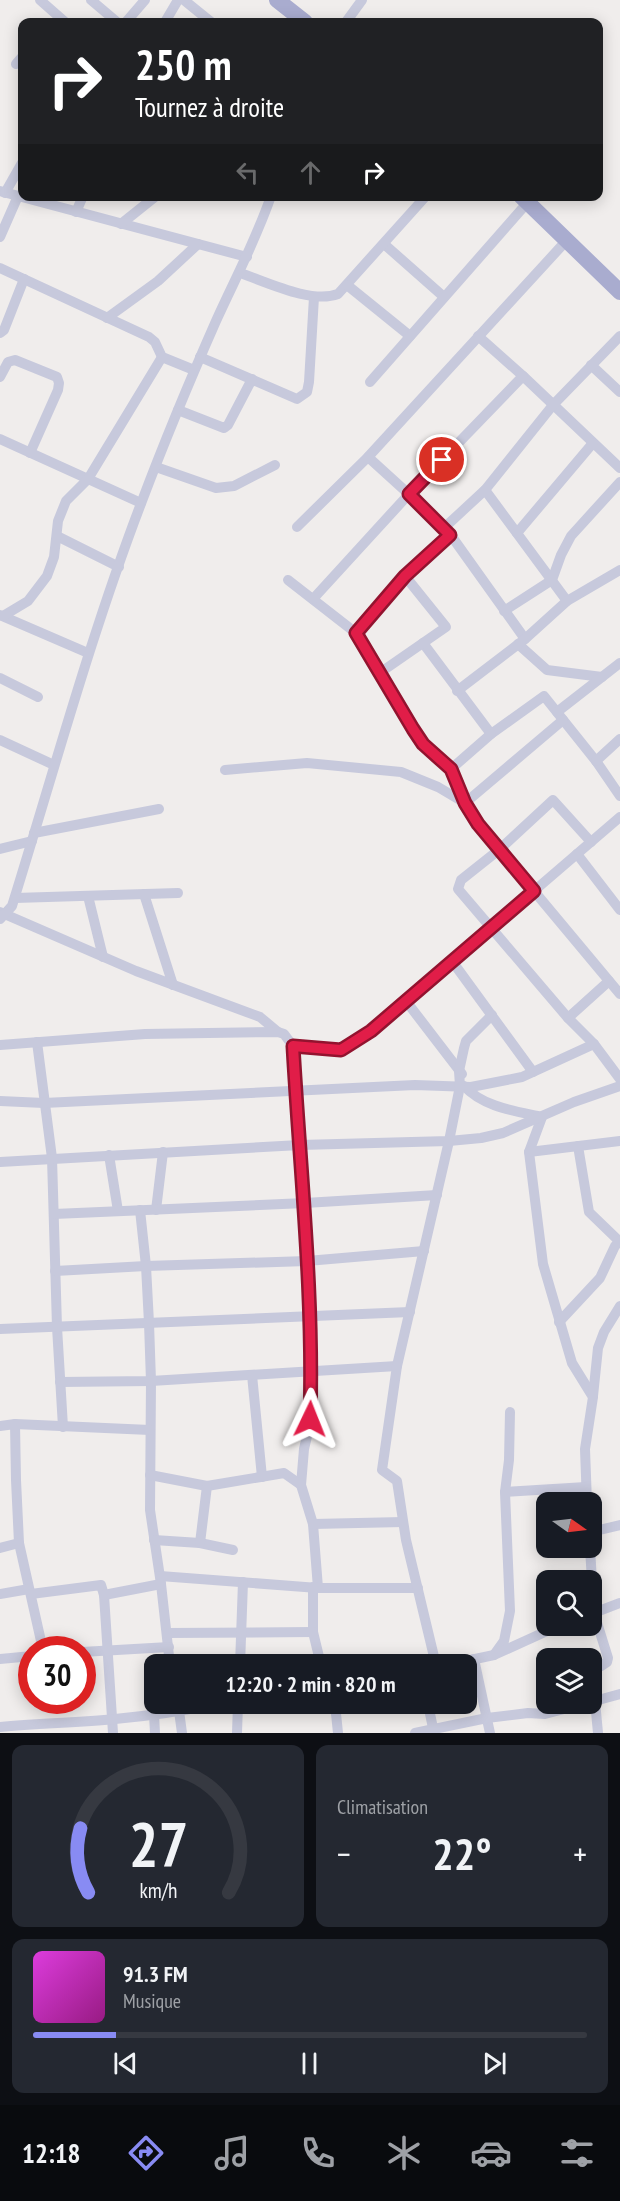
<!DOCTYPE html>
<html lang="fr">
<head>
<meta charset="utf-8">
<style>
	:root { --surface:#171b24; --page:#242831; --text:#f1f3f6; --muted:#9ea1a6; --line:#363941; --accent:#888bf3 }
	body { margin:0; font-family:"PT Sans Narrow",sans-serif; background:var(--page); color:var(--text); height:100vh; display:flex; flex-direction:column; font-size:22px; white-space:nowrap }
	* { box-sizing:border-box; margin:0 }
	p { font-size:20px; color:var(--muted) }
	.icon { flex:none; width:33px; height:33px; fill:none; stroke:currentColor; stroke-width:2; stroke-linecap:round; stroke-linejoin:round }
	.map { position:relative; height:1733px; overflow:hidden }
	.sheet { display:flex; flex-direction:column; gap:12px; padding:12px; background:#0d0f14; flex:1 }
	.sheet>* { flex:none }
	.top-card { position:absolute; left:18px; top:18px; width:585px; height:183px; border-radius:12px; box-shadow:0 3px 15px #0003; background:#202124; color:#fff; overflow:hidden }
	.needle { width:39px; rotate:104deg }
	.buttons { position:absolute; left:536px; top:1492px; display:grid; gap:12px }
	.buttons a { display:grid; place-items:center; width:66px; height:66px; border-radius:12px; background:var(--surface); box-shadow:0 3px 15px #0003; font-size:30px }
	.speed { position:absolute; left:18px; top:1636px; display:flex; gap:12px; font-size:30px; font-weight:700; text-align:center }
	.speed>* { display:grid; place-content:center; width:78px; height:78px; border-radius:50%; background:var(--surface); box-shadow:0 3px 15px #0003; line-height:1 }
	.speed .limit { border:9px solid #d22; background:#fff; color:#111 }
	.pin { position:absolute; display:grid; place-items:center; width:51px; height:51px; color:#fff; margin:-26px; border:3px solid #fff; border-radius:50%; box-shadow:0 2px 6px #0007 }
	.me { position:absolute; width:66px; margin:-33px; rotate:2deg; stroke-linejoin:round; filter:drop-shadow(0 0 4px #0008) }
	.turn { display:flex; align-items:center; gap:21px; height:126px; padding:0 18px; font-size:27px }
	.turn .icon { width:78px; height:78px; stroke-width:2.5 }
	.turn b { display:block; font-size:42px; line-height:51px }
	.lanes { display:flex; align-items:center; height:57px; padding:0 18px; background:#0003; justify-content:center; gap:30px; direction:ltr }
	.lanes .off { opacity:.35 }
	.big { font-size:45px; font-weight:600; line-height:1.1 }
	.sheet .tile { flex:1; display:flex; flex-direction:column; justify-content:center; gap:9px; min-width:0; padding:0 21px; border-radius:12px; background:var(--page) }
	.sheet .dial { align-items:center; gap:0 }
	.dial svg { height:156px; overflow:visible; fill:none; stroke:var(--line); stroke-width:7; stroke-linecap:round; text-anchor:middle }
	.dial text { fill:var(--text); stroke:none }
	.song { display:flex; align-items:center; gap:18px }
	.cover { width:72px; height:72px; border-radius:9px; background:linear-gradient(135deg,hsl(300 70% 55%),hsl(310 70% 35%)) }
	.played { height:6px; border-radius:3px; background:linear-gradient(90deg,var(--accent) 15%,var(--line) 15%) }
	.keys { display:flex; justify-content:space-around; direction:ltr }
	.heat { display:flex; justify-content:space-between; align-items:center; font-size:33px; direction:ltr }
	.sheet .tiles { flex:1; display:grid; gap:12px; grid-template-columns:1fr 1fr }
	.tile:last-child { grid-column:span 2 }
	.trip { position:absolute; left:144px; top:1654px; width:333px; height:60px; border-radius:12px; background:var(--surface); box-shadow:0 3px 15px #0003; font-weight:600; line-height:60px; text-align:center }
	.tab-bar { display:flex; height:96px; justify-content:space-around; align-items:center; background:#090b0e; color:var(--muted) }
	.tab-bar .icon { width:42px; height:42px }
	.tab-bar .current { color:var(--accent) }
	.tab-bar b { font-size:27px; color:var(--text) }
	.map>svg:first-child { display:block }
</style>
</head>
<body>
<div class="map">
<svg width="620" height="1733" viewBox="0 0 620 1733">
	<rect width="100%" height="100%" fill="#f0edec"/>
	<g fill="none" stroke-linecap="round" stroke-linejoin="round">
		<g stroke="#c7c9dc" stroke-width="10">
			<polyline points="40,0 65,22"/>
			<polyline points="91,0 117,22"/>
			<polyline points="184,0 211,22"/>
			<polyline points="126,22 145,0"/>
			<polyline points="165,22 178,0"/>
			<polyline points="346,22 362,0"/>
			<polyline points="16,64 22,57"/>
			<polyline points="0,191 247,257"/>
			<polyline points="5,193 22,163"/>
			<polyline points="76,212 83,196"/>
			<polyline points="121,224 156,196"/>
			<polyline points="0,237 18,196"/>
			<polyline points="384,244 444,297"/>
			<polyline points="0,268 149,337 155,342 162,357 194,370"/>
			<path d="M240,273C267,282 311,304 338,294L426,196"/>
			<polyline points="347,285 410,336"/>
			<polyline points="107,318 158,281 198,244"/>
			<polyline points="0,333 4,330 24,279"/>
			<polyline points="478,336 523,376 620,468"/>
			<polyline points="200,357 297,399 307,392 309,382 314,297"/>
			<polyline points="591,365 620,392"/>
			<polyline points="0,377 8,362 15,360 57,377 59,383 58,390 30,453"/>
			<polyline points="370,382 528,202"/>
			<polyline points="178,410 224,428 228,425 252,379"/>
			<polyline points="0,439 141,503"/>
			<polyline points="368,457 445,527 525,639"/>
			<polyline points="156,467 216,488 234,486 275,465"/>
			<polyline points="485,490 567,601"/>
			<polyline points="297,527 368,457 567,240"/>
			<polyline points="445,527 485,490 553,405 620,336"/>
			<polyline points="517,533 593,443"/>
			<polyline points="57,536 119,567"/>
			<polyline points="288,580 356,633 381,672 403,715 423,744 451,769 465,803 478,824 620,994"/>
			<polyline points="313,599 409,494 523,376"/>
			<polyline points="504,611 552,580 561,555 571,536 620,482"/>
			<polyline points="0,615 88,653"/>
			<polyline points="3,616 28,601 47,576 54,557 58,521 66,501 88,479 162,357"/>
			<polyline points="356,633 405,576 450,535"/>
			<polyline points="423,643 491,734 544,696 596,761 620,796"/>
			<polyline points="518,644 547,670 602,677"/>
			<polyline points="381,672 446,627 405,576"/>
			<polyline points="0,678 38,697"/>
			<polyline points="457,691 525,639 567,601 620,570"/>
			<polyline points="557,712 620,663"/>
			<polyline points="0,740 54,765"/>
			<polyline points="596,761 620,739"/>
			<polyline points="451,769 491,734"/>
			<polyline points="225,770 307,763 401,772 438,787 465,803 563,720"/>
			<polyline points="34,833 159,809"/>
			<polyline points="591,842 553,800 500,849 461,880 458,889 568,1018 594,1044 620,1079"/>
			<polyline points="0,849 32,841"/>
			<polyline points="577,854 620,910"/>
			<polyline points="144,894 173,985"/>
			<polyline points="88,896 103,957"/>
			<polyline points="15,898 178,893"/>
			<polyline points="0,912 136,971 260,1017 278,1032"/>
			<path d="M0,919L12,906C54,771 91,634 142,501C165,440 190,380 216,321C235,279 256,240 271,196"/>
			<polyline points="452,961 533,1072"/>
			<polyline points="406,1001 462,1074"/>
			<polyline points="568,1018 609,981"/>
			<polyline points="37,1042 52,1158 57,1327 63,1427"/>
			<polyline points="0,1045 145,1034 278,1032 284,1034 293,1046 305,1203 312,1371 311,1419 304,1449 301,1485 313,1524 318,1588"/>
			<polyline points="293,1046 341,1050 371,1031 620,817"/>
			<path d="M464,1086C483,1107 515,1111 542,1117L529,1152L543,1264L572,1363L593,1397L585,1449L587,1503"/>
			<polyline points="0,1101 44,1103 415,1085 471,1087 522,1077 594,1044"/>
			<polyline points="578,1146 589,1212 619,1241"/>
			<polyline points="529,1152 620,1141"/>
			<polyline points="109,1155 118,1211"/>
			<polyline points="0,1162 300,1145 449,1141 481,1138 503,1133 574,1102 620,1086"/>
			<polyline points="140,1210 146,1266 149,1323 151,1381 150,1510 161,1584 170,1665"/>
			<polyline points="156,1210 163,1152"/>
			<polyline points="54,1214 305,1203 437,1195"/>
			<polyline points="55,1271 146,1266 307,1261 424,1251"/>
			<polyline points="559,1322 600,1278 615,1246 620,1241"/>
			<polyline points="0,1329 410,1312"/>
			<polyline points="252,1375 262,1477"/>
			<polyline points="60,1382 151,1381 397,1366"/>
			<polyline points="593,1396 598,1348 604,1332 620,1306"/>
			<polyline points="15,1424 16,1480 19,1543 43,1650"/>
			<polyline points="0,1426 15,1424 150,1430"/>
			<polyline points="150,1475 207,1486 284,1473 301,1485"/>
			<polyline points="505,1492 586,1487"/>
			<polyline points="313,1524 403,1522"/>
			<polyline points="591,1532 620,1525"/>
			<polyline points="154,1540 200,1543 233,1550"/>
			<polyline points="200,1543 207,1486"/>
			<polyline points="0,1548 19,1543"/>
			<polyline points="590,1548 594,1613 608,1658 607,1662 601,1666"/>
			<polyline points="160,1576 318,1588 418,1588"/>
			<polyline points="313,1587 313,1632 321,1665"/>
			<polyline points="0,1594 29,1589"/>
			<polyline points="31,1594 101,1585 104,1595 113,1733"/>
			<polyline points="104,1595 161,1584"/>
			<polyline points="591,1614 620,1603"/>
			<polyline points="167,1633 313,1632"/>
			<polyline points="82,1652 169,1647"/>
			<polyline points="494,1655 504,1641 510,1611 505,1492 509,1460 510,1412"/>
			<polyline points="0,1659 32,1656"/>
			<polyline points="474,1659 490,1733"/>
			<polyline points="240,1665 243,1582"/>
			<polyline points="436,1665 406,1540 397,1481 382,1470 397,1366 449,1141 460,1086 459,1071 464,1048 466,1041 492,1015"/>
			<polyline points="447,1665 494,1655 558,1626"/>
			<polyline points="595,1701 598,1733"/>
			<polyline points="591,1702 620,1694"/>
			<polyline points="335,1704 338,1733"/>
			<polyline points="428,1704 434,1733"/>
			<polyline points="179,1711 182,1733"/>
			<polyline points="154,1715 155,1733"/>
			<path d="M0,1727C38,1723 77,1723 115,1719C148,1716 182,1711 215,1704"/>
			<polyline points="237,1733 238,1704"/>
			<polyline points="415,1733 487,1718 528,1713 545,1714 583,1704"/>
		</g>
		<g stroke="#a9accf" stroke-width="16">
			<polyline points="277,0 305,22"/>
			<polyline points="521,196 620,292"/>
		</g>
	</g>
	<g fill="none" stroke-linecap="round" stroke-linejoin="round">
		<g stroke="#92132f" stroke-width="15">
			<path id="route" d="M310,1419C314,1294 300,1170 293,1046L341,1050L371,1031L534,891L478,824L465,803L451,769L423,744L413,729L356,633L405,576L450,535L409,494L442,460"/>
		</g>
		<use href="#route" stroke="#e11d48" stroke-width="10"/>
	</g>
</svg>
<div class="buttons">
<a><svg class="needle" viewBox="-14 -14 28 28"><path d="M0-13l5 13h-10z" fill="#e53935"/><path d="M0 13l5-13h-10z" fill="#9ea1a6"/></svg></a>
<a><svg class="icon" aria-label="search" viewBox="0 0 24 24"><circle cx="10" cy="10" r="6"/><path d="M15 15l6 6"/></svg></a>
<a><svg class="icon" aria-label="layers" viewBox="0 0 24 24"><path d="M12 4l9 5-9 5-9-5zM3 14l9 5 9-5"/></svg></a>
</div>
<div class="speed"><div class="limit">30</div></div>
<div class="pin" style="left:442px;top:460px;background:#d93025"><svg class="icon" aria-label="arrive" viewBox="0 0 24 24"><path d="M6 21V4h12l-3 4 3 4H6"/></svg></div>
<svg class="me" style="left:310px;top:1419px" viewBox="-20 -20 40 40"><path d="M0-17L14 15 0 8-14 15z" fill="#e11d48" stroke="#fff" stroke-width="4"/></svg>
<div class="trip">12:20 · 2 min · 820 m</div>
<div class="top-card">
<div class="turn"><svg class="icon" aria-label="right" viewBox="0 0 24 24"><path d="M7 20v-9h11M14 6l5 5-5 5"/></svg><div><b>250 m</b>Tournez à droite</div></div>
<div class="lanes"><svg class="icon off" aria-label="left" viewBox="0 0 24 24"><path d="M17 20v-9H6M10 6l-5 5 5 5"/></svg><svg class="icon off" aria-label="ahead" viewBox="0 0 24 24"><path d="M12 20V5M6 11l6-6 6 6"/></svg><svg class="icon" aria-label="right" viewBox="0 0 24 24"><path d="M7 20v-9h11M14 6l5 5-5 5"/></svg></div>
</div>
</div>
<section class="sheet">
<div class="tiles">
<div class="tile dial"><svg viewBox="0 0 100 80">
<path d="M14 69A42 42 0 1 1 86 69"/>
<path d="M14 69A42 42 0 0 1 10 36" stroke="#888bf3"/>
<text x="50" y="56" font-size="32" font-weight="700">27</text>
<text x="50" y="72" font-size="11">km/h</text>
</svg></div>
<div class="tile"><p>Climatisation</p>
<div class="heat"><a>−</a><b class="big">22°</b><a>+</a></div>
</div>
<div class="tile">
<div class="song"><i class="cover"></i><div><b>91.3 FM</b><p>Musique</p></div></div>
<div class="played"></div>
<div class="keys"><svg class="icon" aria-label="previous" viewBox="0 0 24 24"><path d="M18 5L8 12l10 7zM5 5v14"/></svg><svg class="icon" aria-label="pause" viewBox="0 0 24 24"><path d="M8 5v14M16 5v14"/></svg><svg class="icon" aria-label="next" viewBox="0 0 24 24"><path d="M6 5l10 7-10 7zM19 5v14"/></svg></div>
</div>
</div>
</section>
<nav class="tab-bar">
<b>12:18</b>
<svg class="icon current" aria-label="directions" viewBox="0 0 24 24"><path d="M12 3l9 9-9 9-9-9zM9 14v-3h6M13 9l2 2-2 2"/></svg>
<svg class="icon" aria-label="music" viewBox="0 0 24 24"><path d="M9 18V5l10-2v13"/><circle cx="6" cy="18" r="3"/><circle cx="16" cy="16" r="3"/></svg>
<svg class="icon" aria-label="phone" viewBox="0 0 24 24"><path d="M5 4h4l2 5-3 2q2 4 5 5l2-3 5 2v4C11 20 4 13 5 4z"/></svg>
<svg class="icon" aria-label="climate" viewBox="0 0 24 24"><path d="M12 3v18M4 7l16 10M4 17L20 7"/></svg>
<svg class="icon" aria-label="car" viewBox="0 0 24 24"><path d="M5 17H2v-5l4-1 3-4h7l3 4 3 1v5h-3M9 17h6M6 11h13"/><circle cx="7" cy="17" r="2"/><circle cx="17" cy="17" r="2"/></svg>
<svg class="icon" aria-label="filters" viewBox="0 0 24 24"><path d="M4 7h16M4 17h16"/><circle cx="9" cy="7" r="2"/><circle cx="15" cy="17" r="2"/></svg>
</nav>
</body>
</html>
